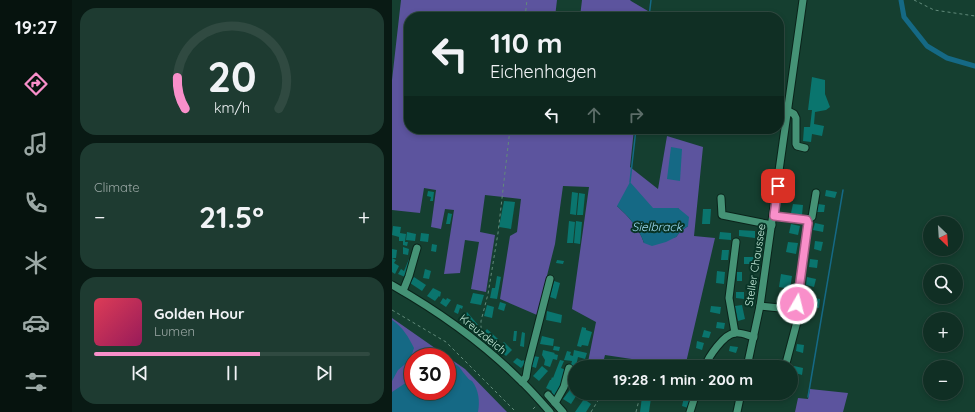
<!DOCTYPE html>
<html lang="en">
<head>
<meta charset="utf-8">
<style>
	:root { --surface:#102f24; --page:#1e3b31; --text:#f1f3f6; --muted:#9ca9a6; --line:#304a41; --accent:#f98fca }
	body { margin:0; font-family:Quicksand,sans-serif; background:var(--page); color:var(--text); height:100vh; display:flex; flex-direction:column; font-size:15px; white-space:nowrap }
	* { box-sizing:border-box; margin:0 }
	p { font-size:13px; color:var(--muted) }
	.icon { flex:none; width:22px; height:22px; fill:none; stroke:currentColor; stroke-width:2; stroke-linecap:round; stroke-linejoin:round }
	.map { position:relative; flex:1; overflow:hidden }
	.details { display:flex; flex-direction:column; gap:8px; padding:8px; background:#091a14; width:320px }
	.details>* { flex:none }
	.hud { position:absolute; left:12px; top:12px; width:380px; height:122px; border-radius:16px; box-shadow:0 2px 6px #0003,0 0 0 1px var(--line); background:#102f24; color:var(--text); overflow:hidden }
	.needle { width:26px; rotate:155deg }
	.buttons { position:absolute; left:531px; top:216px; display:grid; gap:8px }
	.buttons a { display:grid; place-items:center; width:40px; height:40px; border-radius:50%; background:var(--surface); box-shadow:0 2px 6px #0003,0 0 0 1px var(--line); font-size:20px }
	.speed { position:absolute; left:12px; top:348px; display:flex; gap:8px; font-size:20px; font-weight:700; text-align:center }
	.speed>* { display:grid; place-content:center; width:52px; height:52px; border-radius:50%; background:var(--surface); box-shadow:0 2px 6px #0003,0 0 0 1px var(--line); line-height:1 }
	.speed .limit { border:6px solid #d22; background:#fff; color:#111 }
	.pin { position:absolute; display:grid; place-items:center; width:34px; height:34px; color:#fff; margin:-17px; border-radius:8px; box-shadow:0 2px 6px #0006 }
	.me { position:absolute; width:44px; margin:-22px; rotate:8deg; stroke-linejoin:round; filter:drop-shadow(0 0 3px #0008) }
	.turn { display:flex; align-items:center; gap:14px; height:84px; padding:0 20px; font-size:18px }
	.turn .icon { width:52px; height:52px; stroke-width:2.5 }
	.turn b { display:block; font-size:28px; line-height:34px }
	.lanes { display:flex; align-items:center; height:38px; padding:0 20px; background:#0003; justify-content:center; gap:20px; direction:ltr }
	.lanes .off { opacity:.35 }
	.big { font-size:30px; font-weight:700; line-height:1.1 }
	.details .card { flex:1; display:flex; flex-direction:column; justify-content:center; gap:6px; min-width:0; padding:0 14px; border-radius:16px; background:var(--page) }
	.details .dial { align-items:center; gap:0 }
	.dial svg { height:104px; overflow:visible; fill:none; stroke:var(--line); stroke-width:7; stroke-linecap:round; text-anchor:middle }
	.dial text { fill:var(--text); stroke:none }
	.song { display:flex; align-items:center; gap:12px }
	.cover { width:48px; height:48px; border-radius:6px; background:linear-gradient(135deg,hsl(350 70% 55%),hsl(330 70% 35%)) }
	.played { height:4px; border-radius:2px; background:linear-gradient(90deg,var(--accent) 60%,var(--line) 60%) }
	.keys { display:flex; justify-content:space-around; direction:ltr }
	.heat { display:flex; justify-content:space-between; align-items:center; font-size:22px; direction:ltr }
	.trip { position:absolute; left:176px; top:360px; width:230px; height:40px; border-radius:20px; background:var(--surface); box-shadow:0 2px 6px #0003,0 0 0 1px var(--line); font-weight:700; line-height:40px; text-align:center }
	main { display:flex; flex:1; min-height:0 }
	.tab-bar { display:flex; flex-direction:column; width:72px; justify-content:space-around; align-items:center; background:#06130e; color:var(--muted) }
	.tab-bar .icon { width:28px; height:28px }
	.tab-bar .current { color:var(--accent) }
	.tab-bar b { font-size:18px; color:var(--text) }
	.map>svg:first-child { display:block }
</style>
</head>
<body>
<main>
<nav class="tab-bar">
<b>19:27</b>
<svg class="icon current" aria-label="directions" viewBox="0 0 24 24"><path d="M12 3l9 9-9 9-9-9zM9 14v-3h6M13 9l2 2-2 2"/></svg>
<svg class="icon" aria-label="music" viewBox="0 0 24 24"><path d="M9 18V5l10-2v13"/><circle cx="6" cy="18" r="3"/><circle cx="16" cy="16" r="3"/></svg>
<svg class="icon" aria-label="phone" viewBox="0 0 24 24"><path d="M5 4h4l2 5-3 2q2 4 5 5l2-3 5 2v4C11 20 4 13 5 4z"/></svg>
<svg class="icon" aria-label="climate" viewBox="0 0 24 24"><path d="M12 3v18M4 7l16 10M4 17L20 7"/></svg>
<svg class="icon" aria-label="car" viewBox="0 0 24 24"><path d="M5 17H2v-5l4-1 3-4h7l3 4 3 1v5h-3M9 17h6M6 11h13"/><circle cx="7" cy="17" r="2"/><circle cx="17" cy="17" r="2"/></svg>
<svg class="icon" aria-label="filters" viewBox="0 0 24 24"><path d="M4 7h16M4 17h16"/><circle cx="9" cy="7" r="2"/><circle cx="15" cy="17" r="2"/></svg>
</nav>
<section class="details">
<div class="card dial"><svg viewBox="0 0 100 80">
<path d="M14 69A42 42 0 1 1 86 69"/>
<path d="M14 69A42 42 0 0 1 8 45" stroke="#f98fca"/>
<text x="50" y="56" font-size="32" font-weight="700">20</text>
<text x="50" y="72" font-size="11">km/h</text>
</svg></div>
<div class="card"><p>Climate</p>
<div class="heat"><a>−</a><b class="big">21.5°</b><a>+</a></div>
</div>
<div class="card">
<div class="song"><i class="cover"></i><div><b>Golden Hour</b><p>Lumen</p></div></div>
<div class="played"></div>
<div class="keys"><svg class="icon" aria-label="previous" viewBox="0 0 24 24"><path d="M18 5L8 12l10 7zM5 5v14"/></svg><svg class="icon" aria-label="pause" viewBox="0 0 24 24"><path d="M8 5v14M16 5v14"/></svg><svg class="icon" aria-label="next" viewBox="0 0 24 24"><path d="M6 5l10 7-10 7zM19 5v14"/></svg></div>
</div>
</section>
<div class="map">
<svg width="583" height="412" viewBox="0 0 583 412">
	<rect width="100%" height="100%" fill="#153f30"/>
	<g fill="#5c549e" fill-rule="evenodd">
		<path d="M9,0H165L163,17H17V129H242L238,167L266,189L275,136L311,147L302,236L323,238L293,367L213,355L210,367H195L204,322L180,309L197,187L171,186L163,244L145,315L108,299L118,236L125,232L129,199L93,195L88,232L103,235L94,292L79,289L87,242L73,240L68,273L52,274L62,210L53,209L49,229L39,227L44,190L32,188L28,213L0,210V80ZM225,206L276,209L286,208L296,226L288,232L284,237L252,243C247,228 237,217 225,206Z"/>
		<polygon points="190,0 238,0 239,1 256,11 256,17 188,17"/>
		<path d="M0,318L73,369L115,412H0ZM21,357H55V391H21Z"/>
		<polygon points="418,389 456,393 451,412 403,412 406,398 416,399"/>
	</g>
	<g fill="#156985">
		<polygon points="279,147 290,149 288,181 275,179"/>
		<path d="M238,182L261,208H286L297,217L296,226L288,232L284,237L274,242L260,246L252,243C247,228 237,217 225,206Z"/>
		<path d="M0,320C11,327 17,338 22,348L18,360L6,370L0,381Z"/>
		<path d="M55,363C69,364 67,368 75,377C76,379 78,380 80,381C87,390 88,402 86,412H0V392L21,378V391H55Z"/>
	</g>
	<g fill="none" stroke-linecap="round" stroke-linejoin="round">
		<g stroke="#156985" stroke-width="1.5">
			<polyline points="257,17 259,0"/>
			<polyline points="238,182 244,129"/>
			<polyline points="416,397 451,190"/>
		</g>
		<polyline stroke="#156985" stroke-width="5" points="509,0 512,17 535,46 555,58 583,66"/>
	</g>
	<g fill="#0a756e">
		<polygon points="420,77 433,80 433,94 438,107 434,110 423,112 422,124 432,126 430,136 420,134 419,142 411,141 412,127 418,127 420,110 416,110"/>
		<polygon points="434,190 445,192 443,198 433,196"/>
		<polygon points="36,191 42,192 41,201 38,201 39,197 35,196"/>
		<polygon points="180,192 186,193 184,215 178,214"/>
		<polygon points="187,193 193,194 191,215 185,215"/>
		<polygon points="112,201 123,202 119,229 107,227"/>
		<polygon points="401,204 411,205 410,215 399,213"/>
		<polygon points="426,204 433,205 432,212 425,212"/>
		<polygon points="311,209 319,209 318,224 310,224"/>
		<polygon points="56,213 60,214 58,224 54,224"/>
		<polygon points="177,221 183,222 181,243 175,243"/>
		<polygon points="184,221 190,222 188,244 182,243"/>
		<polygon points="423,223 432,225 431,232 421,230"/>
		<polygon points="399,224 408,226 406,235 397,233"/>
		<polygon points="1,226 9,227 8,233 14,234 13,242 16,242 15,246 11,245 11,241 7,241 7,237 0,235"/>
		<polygon points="347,230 363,231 363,238 347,236"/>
		<polygon points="15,232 24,234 23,241 14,240"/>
		<polygon points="328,232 339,233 339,240 327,239"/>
		<polygon points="29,233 37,234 36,242 28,241"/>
		<polygon points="423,241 431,242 429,251 422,249"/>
		<polygon points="396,242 406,243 404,254 394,252"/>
		<polygon points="40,244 45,245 44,252 39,251"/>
		<polygon points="11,247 17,249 16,255 11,254"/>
		<polygon points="0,249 5,250 4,258 0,258"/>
		<polygon points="330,250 337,250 336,260 329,260"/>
		<polygon points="352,257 362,257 361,264 352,264"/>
		<polygon points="0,258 4,260 2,263 7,266 3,274 0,272"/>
		<polygon points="17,259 21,260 13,277 6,274 9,269 12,271"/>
		<polygon points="418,259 426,260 425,268 417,267"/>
		<polygon points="165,260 172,261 171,264 164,263"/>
		<polygon points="33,269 39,271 37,279 31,278"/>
		<polygon points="325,271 333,272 332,284 324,283"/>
		<rect x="345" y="272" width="5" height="9"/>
		<polygon points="389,274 400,276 398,289 387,287"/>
		<polygon points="105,276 109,277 105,299 98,298 100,288 103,288"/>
		<polygon points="22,277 34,285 30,291 18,283"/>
		<polygon points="415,277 424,279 422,287 414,285"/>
		<polygon points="162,281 168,283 164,299 158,297"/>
		<polygon points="41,288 49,292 48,297 47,296 43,301 35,296"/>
		<polygon points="344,292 352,292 352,299 344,298"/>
		<polygon points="81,293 92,295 89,305 78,303"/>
		<polygon points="417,297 428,299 427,308 416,306"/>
		<polygon points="51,298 54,300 55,298 59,300 54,307 48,303"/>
		<polygon points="108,302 114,304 112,311 106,309"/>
		<polygon points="65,304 71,306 70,309 68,308 66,314 62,312"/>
		<polygon points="95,305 102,307 100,318 92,316"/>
		<polygon points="350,305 353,319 346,321 343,306"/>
		<polygon points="319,306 329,307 328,314 318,312"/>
		<polygon points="155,311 170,315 169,323 154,320"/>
		<polygon points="75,312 86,325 82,328 73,316"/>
		<polygon points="325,322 333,323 332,329 324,328"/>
		<polygon points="190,327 194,328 194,330 200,332 196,346 190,345 189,347 185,346"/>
		<polygon points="95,329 106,339 101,345 90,335"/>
		<polygon points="312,330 319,332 317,338 310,337"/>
		<polygon points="122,331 125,331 124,341 121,341"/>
		<polygon points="130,332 133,333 132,347 128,346"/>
		<polygon points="150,336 162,339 161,346 148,344"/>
		<polygon points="305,341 312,343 310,350 304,348"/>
		<polygon points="112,342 120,350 114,356 106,349"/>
		<polygon points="405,344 412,345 411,353 404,351"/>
		<polygon points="162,346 168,347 167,351 161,350"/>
		<polygon points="338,346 346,347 344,353 337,351"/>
		<polygon points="151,350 163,353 162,354 166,355 165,360 161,359 158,367 152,365 153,360 150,355"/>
		<polygon points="182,350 195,353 193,359 186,357 182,375 183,376 183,385 174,383 180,361 172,360 175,351 179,352 178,355 181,356"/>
		<polygon points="141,356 147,357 144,368 138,366"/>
		<polygon points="125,358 130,361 131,360 134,362 129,368 121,362"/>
		<polygon points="168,360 172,361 169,368 174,370 165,393 164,392 163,396 158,394 160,391 154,388 158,380 159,380 160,377 161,378"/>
		<polygon points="301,360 308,361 307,367 300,366"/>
		<polygon points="337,360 343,362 341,367 335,366"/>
		<polygon points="150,366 156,371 147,381 141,376"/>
		<polygon points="402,366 411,368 410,375 400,372"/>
		<polygon points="180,387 183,389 183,393 186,393 179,404 171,399"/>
		<polygon points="273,393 282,393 280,401 271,398"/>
		<polygon points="293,393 300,393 296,408 290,406"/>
		<polygon points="250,397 259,398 257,412 248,412"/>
		<polygon points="192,399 199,404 194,412 183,412"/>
	</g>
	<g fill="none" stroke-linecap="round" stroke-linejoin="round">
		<g stroke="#0a231a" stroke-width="9">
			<g id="minor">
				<polyline points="396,111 402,114 404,118 404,144 405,146 413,148"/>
				<polyline points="329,198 330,215 380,225"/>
				<polyline points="381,216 415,220 420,217 424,193"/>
				<path d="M0,285C46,311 91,343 128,380C139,390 148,401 158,412"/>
				<polyline points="11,291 17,276 25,248"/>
				<polyline points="368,306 398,309 404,308 416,226 415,220"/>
				<polyline points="343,333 337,298 344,242"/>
				<path d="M313,367C316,357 332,334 343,333C349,332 357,336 362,337"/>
				<polyline points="355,367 368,306 411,0"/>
				<polyline points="393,367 406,318 404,308"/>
				<polyline points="130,382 134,377 136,365 158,279"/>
				<polyline points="156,395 171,412"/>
				<polyline points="163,403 172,387 177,368"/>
				<polyline points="298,412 304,393"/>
				<polyline points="345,412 349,393"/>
			</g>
		</g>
		<g stroke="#618a7a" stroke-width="1" stroke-dasharray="3 3" stroke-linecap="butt">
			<polyline points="522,0 542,10 583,16"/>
			<polyline points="133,17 135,0"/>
			<polyline points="0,310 54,342 124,412"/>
			<polyline points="86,334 89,328 89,321 96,294 106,233 118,129"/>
			<polyline points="141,409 145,405"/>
			<polyline points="199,412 207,399"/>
			<polyline points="244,412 247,400 251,393"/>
		</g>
		<use href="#minor" stroke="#459376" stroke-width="7"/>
	</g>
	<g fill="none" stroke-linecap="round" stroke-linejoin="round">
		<g stroke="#a25d83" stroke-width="10">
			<polyline id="route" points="386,186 382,216 415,220 416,223 405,304"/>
		</g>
		<use href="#route" stroke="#f98fca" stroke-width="7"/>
	</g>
	<g text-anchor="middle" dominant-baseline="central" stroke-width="4" stroke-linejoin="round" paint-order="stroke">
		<g font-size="11" fill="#c9efde" stroke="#083426">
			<text transform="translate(363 265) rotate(-81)">Steller Chaussee</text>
			<text transform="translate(91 334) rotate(39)">Kreuzdeich</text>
		</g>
		<g font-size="12" font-style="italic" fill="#9edaf3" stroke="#083426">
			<text x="265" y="226">Sielbrack</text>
		</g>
	</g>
</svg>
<div class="buttons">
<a><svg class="needle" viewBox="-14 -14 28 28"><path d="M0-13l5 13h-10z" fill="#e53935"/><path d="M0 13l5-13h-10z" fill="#9ca9a6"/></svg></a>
<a><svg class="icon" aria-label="search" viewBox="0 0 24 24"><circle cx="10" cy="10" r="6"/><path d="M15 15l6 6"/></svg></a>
<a>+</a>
<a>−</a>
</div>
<div class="speed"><div class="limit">30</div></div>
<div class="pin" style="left:386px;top:186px;background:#d93025"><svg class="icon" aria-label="arrive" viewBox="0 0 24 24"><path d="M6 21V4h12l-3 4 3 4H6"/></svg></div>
<svg class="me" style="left:405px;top:304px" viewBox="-20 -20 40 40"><circle r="17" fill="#f98fca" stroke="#fff" stroke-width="3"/><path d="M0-11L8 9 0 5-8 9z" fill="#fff"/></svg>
<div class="trip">19:28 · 1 min · 200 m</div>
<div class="hud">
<div class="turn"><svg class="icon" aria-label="left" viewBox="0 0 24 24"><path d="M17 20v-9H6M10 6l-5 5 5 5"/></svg><div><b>110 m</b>Eichenhagen</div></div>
<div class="lanes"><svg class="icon" aria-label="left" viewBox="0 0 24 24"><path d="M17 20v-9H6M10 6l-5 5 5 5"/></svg><svg class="icon off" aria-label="ahead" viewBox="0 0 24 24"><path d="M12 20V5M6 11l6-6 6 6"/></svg><svg class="icon off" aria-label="right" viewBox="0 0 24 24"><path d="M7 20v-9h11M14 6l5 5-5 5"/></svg></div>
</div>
</div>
</main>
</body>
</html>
